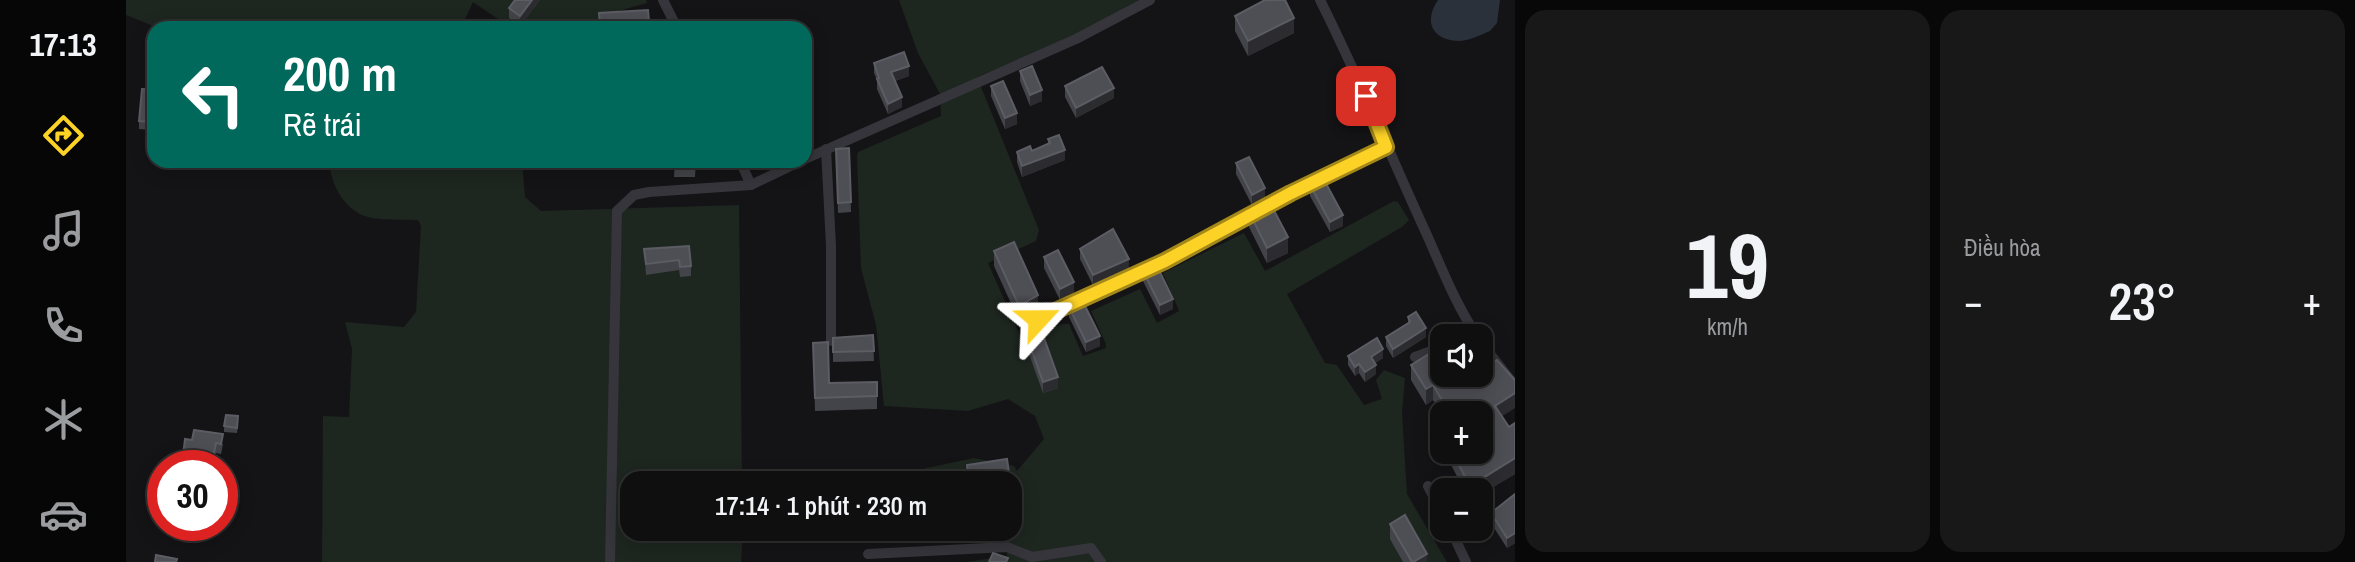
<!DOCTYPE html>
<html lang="vi">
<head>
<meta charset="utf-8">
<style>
	:root { --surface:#0f0f10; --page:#181819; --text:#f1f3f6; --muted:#9b9c9f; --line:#2f2f30; --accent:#fdd226 }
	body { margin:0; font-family:"Archivo Narrow",sans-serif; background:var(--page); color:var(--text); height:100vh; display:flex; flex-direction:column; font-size:26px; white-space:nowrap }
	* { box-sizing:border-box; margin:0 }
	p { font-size:23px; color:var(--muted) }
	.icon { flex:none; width:38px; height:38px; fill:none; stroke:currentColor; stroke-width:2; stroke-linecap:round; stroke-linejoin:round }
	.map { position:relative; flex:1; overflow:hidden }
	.details { display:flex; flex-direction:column; gap:10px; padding:10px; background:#080809; width:840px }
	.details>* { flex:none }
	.hud { position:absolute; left:21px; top:21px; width:665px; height:147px; border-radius:21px; box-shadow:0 4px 18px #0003,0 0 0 2px var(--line); background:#00695c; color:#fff; overflow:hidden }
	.controls { position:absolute; left:1304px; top:324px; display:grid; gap:14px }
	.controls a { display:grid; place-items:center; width:63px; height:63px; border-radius:14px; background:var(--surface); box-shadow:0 4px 18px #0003,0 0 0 2px var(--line); font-size:35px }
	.speed { position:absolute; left:21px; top:450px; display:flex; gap:14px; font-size:35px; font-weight:700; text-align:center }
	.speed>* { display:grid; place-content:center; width:91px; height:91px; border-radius:50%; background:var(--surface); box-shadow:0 4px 18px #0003,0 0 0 2px var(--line); line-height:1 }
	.speed .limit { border:10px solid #d22; background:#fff; color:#111 }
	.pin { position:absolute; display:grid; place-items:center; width:60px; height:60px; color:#fff; margin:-30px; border-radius:14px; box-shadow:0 4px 10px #0006 }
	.me { position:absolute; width:77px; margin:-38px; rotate:66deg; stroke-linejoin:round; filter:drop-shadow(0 0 5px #0008) }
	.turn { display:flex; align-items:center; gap:24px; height:147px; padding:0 21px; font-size:32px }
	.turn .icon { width:91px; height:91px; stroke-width:2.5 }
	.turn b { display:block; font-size:49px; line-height:60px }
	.big { font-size:52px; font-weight:600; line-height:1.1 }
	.details .tile { flex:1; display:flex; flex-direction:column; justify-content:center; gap:10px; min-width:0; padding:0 24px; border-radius:21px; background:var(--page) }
	.details .dial { align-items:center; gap:0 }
	.dial b { font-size:91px; line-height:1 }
	.heat { display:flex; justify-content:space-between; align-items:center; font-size:38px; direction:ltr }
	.details .tiles { flex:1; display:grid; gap:10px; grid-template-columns:repeat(2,1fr) }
	.trip { position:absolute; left:494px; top:471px; width:402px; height:70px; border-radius:21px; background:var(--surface); box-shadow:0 4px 18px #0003,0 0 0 2px var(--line); font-weight:600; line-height:70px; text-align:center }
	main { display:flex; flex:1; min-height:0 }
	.tabs { display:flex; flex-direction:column; width:126px; justify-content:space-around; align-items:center; background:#060606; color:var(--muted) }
	.tabs .icon { width:49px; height:49px }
	.tabs .active { color:var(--accent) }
	.tabs b { font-size:32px; color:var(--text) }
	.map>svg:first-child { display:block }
</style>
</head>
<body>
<main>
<nav class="tabs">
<b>17:13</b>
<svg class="icon active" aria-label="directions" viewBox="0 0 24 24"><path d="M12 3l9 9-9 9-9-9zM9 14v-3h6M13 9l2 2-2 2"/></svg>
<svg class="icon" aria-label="music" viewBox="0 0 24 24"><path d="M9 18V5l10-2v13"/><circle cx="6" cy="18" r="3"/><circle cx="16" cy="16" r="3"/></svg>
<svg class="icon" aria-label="phone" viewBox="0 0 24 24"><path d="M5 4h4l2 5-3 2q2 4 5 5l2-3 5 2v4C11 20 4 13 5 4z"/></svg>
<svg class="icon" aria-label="climate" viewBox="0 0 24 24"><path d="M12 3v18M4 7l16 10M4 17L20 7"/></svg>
<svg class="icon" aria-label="car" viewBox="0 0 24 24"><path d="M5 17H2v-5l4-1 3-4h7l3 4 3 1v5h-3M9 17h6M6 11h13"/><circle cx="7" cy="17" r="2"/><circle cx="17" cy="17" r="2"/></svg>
</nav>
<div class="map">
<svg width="1389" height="562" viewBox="0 0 1389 562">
	<rect width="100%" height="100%" fill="#141416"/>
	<g fill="#1e2620">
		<polygon points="0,0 520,0 521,3 482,14 454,28 385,28 347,2 335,28 32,28 0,15"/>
		<polygon points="773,0 1013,0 948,36 851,77 913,230 910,241 862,263 897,342 936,324 943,324 957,356 980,348 980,344 965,311 1014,289 1031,323 1053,311 1037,273 1118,233 1139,271 1268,201 1272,202 1283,220 1276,227 1161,294 1199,363 1211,365 1238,405 1256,399 1250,380 1258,370 1279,378 1276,413 1281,494 1321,562 841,562 881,556 884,483 778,483 777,477 801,468 848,458 888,466 891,471 918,439 909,416 882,399 842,411 758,406 750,325 735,268 731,156 732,152 815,116 814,94 792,53"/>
		<path d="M204,161H396L399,197L415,211L613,205L616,483H506V528L617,529L615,562H196L197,416L223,417L226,349L219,322L278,327L290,312L295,226L292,220C277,219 257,221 242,217C219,211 203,183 204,161Z"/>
	</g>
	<path fill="#2a313b" d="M1312,0H1374L1371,23L1364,31C1354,35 1343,41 1332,41C1305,40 1298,20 1312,0Z"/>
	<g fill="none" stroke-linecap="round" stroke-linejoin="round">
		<g stroke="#35353b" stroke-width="10">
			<polyline points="537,0 551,28"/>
			<path d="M1194,0C1233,77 1265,157 1301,235C1316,269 1330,305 1351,336"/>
			<polyline points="700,149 705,246 705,341"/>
			<polyline points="679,159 950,39 1024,0"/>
			<polyline points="614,161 625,185"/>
			<polyline points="912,319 1039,261 1165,193 1260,147"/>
			<polyline points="1354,341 1389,386"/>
			<polyline points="1289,357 1316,347"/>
			<polyline points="1302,486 1316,514"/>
			<polyline points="1324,528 1340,562"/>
			<polyline points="742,554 881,547 906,557 965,548 975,562"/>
			<polyline points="484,562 491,211 508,195 523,192 625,185 675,161"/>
		</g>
	</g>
	<g fill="#434449" fill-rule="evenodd">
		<polygon points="414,0 394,26 383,18 383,8"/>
		<polygon points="522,10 523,28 474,28 473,13"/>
		<polygon points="1109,16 1168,33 1122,56 1109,31"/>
		<polygon points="748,63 783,76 769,81 776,107 762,114 751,89 751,80 748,73"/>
		<polygon points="894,71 916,101 904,106 894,81"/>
		<polygon points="865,86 891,124 879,129 865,96"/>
		<polygon points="939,86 988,98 950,118 939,97"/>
		<polygon points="28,90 28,123 26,122 25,130 13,129 13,121"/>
		<polygon points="922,139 939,160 896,177 891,162 891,152 906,151 922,144"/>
		<polygon points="723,148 725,212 712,213 710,149"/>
		<polygon points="549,161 570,161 569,177 548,177"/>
		<polygon points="1110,163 1139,198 1126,205 1110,174"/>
		<polygon points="1184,185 1217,226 1204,232 1184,196"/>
		<polygon points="1133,204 1162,253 1141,263 1123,227 1123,212 1133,207"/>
		<polygon points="563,246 565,266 565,276 554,277 553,270 520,275 518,249"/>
		<polygon points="954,249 1003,269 967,285 954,259"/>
		<polygon points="868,251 912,310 893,321 868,266"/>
		<polygon points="918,257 948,292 934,300 918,268"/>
		<polygon points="1017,271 1047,309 1034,315 1017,281"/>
		<polygon points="943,307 974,346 960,352 943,317"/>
		<polygon points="1282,317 1300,337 1267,358 1260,346 1260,337 1282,323"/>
		<polygon points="747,335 748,361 707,362 707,338"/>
		<polygon points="687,343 703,383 751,396 751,409 689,411"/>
		<polygon points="903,343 932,388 917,393 903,354"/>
		<polygon points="1222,356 1257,358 1249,363 1250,374 1239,382 1233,373 1229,376 1222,365"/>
		<path d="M1285,365L1376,417L1389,474L1354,495V490H1338L1319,453L1316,456L1308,444V429L1313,426V412L1314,411L1307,400L1300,405L1285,380ZM1316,413L1354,452H1316Z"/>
		<polygon points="112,422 111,433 98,432 98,426"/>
		<polygon points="66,440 97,444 95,454 90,453 88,463 72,460 71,466 46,466 57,456"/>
		<polygon points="841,465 884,480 884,495 884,483 841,483"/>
		<polygon points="1389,494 1389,543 1381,548 1365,523 1365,513"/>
		<polygon points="1264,524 1301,562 1277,562 1264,539"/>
	</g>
	<g fill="#2c2c30">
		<polygon points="406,0 414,0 394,26 394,16"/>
		<polygon points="1168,18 1168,33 1122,56 1122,41"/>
		<polygon points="783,66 783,76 765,82 765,72"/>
		<polygon points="988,88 988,98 950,118 950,108"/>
		<polygon points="916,90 916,101 904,106 904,95"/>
		<polygon points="776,97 776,107 762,114 762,104"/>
		<polygon points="891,113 891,124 879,129 879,118"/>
		<polygon points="939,150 939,160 896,177 896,166"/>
		<polygon points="1139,188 1139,198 1126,205 1126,195"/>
		<polygon points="1217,215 1217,226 1204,232 1204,222"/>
		<polygon points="1162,237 1162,253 1141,263 1141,248"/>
		<polygon points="1003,259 1003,269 967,285 967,275"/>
		<polygon points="948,282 948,292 934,300 934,289"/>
		<polygon points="912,295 912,310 893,321 893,306"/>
		<polygon points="1047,299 1047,309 1034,315 1034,305"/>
		<polygon points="1300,328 1300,337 1267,358 1267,349"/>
		<polygon points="974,336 974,346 960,352 960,342"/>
		<polygon points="1257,349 1257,358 1245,366 1245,357"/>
		<polygon points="1233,364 1233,373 1229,376 1229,367"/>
		<polygon points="1250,365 1250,374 1239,382 1239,372"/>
		<polygon points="932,377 932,388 917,393 917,382"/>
		<polygon points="1307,385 1307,400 1300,405 1300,389"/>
		<polygon points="1389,393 1389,408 1369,421 1369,406"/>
		<polygon points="1389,458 1389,474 1354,495 1354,490 1344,490 1344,486"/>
		<polygon points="1389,533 1389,543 1381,548 1381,538"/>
		<polygon points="1301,554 1301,562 1287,562"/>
	</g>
	<g fill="#4e4e55" stroke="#5c5c64" stroke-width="2">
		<polygon points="389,0 406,0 394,16 383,8"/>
		<polygon points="1139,0 1159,0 1168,18 1122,41 1109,16"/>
		<polygon points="522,10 523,22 474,26 473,13"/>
		<polygon points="778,52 783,66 765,72 776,97 762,104 751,79 753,78 748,63"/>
		<polygon points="906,66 916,90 904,95 894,71"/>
		<polygon points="976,67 988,88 950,108 939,86"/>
		<polygon points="877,81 891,113 879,118 865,86"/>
		<polygon points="16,89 28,90 28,115 26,115 25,122 13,121"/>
		<polygon points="933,135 939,150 896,166 891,152 904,146 906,151 924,143 922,139"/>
		<polygon points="723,148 725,202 712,203 710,149"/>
		<polygon points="1123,157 1139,188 1126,195 1110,163"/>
		<polygon points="549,161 570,161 569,167 548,167"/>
		<polygon points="1197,178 1217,215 1204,222 1184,185"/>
		<polygon points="1142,199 1162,237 1141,248 1123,212 1135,206 1133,204"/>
		<polygon points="987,229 1003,259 967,275 954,249"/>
		<polygon points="888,242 912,295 893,306 868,251"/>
		<polygon points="563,246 565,266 554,267 553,260 520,264 518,249"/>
		<polygon points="932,250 948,282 934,289 918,257"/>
		<polygon points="1030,264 1047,299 1034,305 1017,271"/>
		<polygon points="956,300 974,336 960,342 943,307"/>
		<polygon points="1290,312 1300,328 1267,349 1260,337 1284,322 1282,317"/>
		<polygon points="747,335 748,351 707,352 707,338"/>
		<polygon points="918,338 932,377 917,382 903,343"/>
		<polygon points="1251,338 1257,349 1245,357 1250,365 1239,372 1233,364 1229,367 1222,356"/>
		<polygon points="702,342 703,383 751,382 751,396 689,398 687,343"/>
		<polygon points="1316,346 1316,374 1354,374 1354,362 1358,368 1371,360 1389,380 1389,393 1369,406 1383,427 1389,423 1389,458 1344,486 1326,452 1354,452 1354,413 1316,413 1316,417 1313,412 1320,407 1307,385 1300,389 1285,365"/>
		<polygon points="100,415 112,416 111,428 98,426"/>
		<polygon points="1316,424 1316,440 1308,429"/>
		<polygon points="68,430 97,434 95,444 90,443 88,453 72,450 70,466 46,466 47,455 57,456 59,439 66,440"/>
		<polygon points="881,459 884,480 864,483 843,483 841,465"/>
		<polygon points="1389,494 1389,533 1381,538 1365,513"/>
		<polygon points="1279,515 1301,554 1287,562 1286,562 1264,524"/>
		<polygon points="867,553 882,558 880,562 863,562"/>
		<polygon points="30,555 51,559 50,562 29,562"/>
	</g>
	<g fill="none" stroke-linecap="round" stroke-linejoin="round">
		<g stroke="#a48819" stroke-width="18">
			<polyline id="route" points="912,319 1039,261 1165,193 1260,147 1240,96"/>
		</g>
		<use href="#route" stroke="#fdd226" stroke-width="12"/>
	</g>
</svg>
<div class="controls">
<a><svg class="icon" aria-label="sound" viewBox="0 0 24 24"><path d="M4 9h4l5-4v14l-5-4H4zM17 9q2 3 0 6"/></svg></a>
<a>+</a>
<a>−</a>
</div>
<div class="speed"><div class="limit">30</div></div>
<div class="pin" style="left:1240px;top:96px;background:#d93025"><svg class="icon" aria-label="arrive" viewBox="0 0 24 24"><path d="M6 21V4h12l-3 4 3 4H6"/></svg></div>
<svg class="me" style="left:912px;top:319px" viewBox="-20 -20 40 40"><path d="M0-17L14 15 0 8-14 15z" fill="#fdd226" stroke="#fff" stroke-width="4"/></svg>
<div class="trip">17:14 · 1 phút · 230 m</div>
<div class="hud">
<div class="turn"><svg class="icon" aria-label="left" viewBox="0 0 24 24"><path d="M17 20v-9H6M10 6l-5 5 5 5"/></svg><div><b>200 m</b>Rẽ trái</div></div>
</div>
</div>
<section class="details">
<div class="tiles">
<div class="tile dial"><b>19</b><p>km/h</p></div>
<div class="tile"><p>Điều hòa</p>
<div class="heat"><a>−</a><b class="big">23°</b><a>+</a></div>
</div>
</div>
</section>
</main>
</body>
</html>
